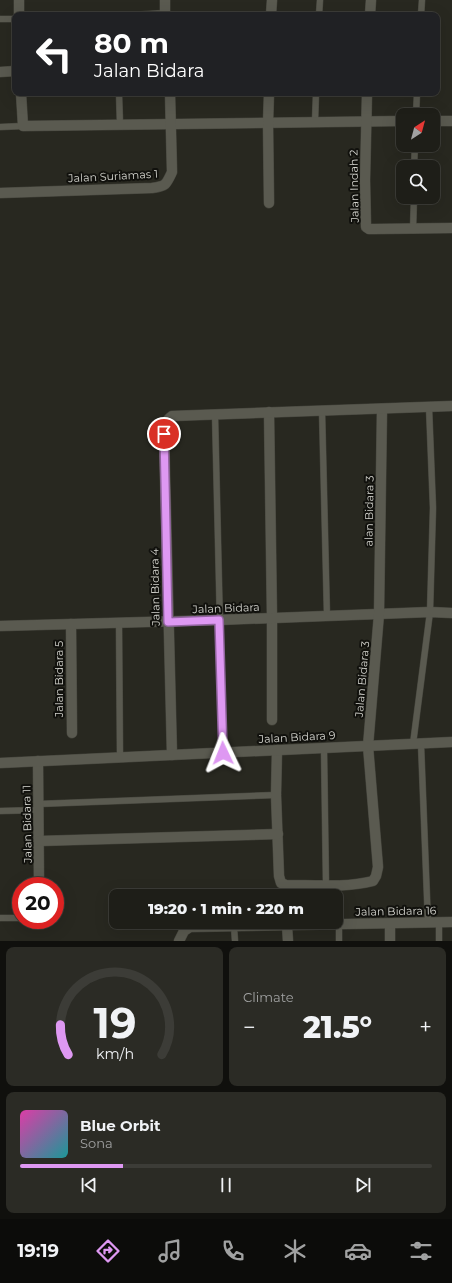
<!DOCTYPE html>
<html lang="en">
<head>
<meta charset="utf-8">
<style>
	:root { --surface:#1e1e18; --page:#2b2b25; --text:#f1f3f6; --muted:#a1a2a2; --line:#3c3c37; --accent:#de98f2 }
	body { margin:0; font-family:Montserrat,sans-serif; background:var(--page); color:var(--text); height:100vh; display:flex; flex-direction:column; font-size:15px; white-space:nowrap }
	* { box-sizing:border-box; margin:0 }
	p { font-size:13px; color:var(--muted) }
	.icon { flex:none; width:22px; height:22px; fill:none; stroke:currentColor; stroke-width:2; stroke-linecap:round; stroke-linejoin:round }
	.map { position:relative; height:941px; overflow:hidden }
	.drawer { display:flex; flex-direction:column; gap:6px; padding:6px; background:#10100d; flex:1 }
	.drawer>* { flex:none }
	.top-card { position:absolute; left:12px; top:12px; width:428px; height:84px; border-radius:8px; box-shadow:0 4px 16px #0002,0 0 0 1px var(--line); background:#202124; color:#fff; overflow:hidden }
	.needle { width:26px; rotate:36deg }
	.controls { position:absolute; left:396px; top:108px; display:grid; gap:8px }
	.controls a { display:grid; place-items:center; width:44px; height:44px; border-radius:8px; background:var(--surface); box-shadow:0 4px 16px #0002,0 0 0 1px var(--line); font-size:20px }
	.speed { position:absolute; left:12px; top:877px; display:flex; gap:8px; font-size:20px; font-weight:700; text-align:center }
	.speed>* { display:grid; place-content:center; width:52px; height:52px; border-radius:50%; background:var(--surface); box-shadow:0 4px 16px #0002,0 0 0 1px var(--line); line-height:1 }
	.speed .limit { border:6px solid #d22; background:#fff; color:#111 }
	.pin { position:absolute; display:grid; place-items:center; width:34px; height:34px; color:#fff; margin:-17px; border:2px solid #fff; border-radius:50%; box-shadow:0 1px 4px #0007 }
	.me { position:absolute; width:44px; margin:-22px; rotate:358deg; stroke-linejoin:round; filter:drop-shadow(0 0 3px #0008) }
	.turn { display:flex; align-items:center; gap:14px; height:84px; padding:0 16px; font-size:18px }
	.turn .icon { width:52px; height:52px; stroke-width:2.5 }
	.turn b { display:block; font-size:28px; line-height:34px }
	.big { font-size:30px; font-weight:800; line-height:1.1 }
	.drawer .widget { flex:1; display:flex; flex-direction:column; justify-content:center; gap:6px; min-width:0; padding:0 14px; border-radius:8px; background:var(--page) }
	.drawer .dial { align-items:center; gap:0 }
	.dial svg { height:104px; overflow:visible; fill:none; stroke:var(--line); stroke-width:7; stroke-linecap:round; text-anchor:middle }
	.dial text { fill:var(--text); stroke:none }
	.song { display:flex; align-items:center; gap:12px }
	.cover { width:48px; height:48px; border-radius:6px; background:linear-gradient(135deg,hsl(320 70% 55%),hsl(180 70% 35%)) }
	.played { height:4px; border-radius:2px; background:linear-gradient(90deg,var(--accent) 25%,var(--line) 25%) }
	.keys { display:flex; justify-content:space-around; direction:ltr }
	.heat { display:flex; justify-content:space-between; align-items:center; font-size:22px; direction:ltr }
	.drawer .tiles { flex:1; display:grid; gap:6px; grid-template-columns:1fr 1fr }
	.widget:last-child { grid-column:span 2 }
	.trip { position:absolute; left:109px; top:889px; width:234px; height:40px; border-radius:8px; background:var(--surface); box-shadow:0 4px 16px #0002,0 0 0 1px var(--line); font-weight:800; line-height:40px; text-align:center }
	.dock { display:flex; height:64px; justify-content:space-around; align-items:center; background:#0c0c0a; color:var(--muted) }
	.dock .icon { width:28px; height:28px }
	.dock .current { color:var(--accent) }
	.dock b { font-size:18px; color:var(--text) }
	.map>svg:first-child { display:block }
</style>
</head>
<body>
<div class="map">
<svg width="452" height="941" viewBox="0 0 452 941">
	<rect width="100%" height="100%" fill="#282820"/>
	<g fill="none" stroke-linecap="round" stroke-linejoin="round">
		<g stroke="#44443c" stroke-width="7">
			<g id="lane">
				<polyline points="133,15 165,13"/>
				<polyline points="319,15 320,0"/>
				<polyline points="421,15 422,0"/>
				<polyline points="0,19 15,19"/>
				<polyline points="119,93 120,124"/>
				<polyline points="416,115 417,93"/>
				<polyline points="315,122 316,93"/>
				<polyline points="0,127 23,126"/>
				<polyline points="414,167 415,145"/>
				<polyline points="413,230 414,197"/>
				<polyline points="322,410 327,616"/>
				<polyline points="215,414 223,753"/>
				<polyline points="119,623 120,757"/>
				<polyline points="413,744 430,612 433,508 429,407"/>
				<polyline points="421,744 428,923"/>
				<polyline points="324,748 326,885"/>
				<polyline points="38,804 276,795"/>
				<polyline points="0,811 38,810"/>
				<polyline points="0,918 21,918"/>
				<polyline points="439,923 439,941"/>
				<polyline points="339,925 339,941"/>
				<polyline points="234,927 235,941"/>
			</g>
		</g>
		<g stroke="#44443c" stroke-width="11">
			<g id="street">
				<polyline points="165,0 165,15"/>
				<polyline points="19,15 19,0"/>
				<polyline points="271,15 272,0"/>
				<polyline points="370,15 371,0"/>
				<polyline points="0,72 15,71"/>
				<polyline points="21,93 23,126 403,121"/>
				<polyline points="269,93 268,123 269,203"/>
				<polyline points="367,93 365,180 366,227 369,229 374,229 452,228"/>
				<polyline points="433,121 452,121"/>
				<path d="M0,193L152,188C166,186 166,185 172,172L170,93"/>
				<polyline points="269,412 272,618 272,720"/>
				<polyline points="71,624 72,733"/>
				<polyline points="0,626 219,620 430,612 452,613"/>
				<path d="M277,750L276,795L279,876L281,883L286,885C314,885 345,888 373,881L376,876L378,867L368,746L379,614L382,409"/>
				<path d="M172,755L164,434C165,426 165,421 172,416L452,406"/>
				<polyline points="38,761 39,886"/>
				<polyline points="0,763 452,742"/>
				<polyline points="39,841 278,834"/>
				<polyline points="390,924 390,941"/>
				<polyline points="287,926 288,941"/>
				<polyline points="179,941 184,931 190,927 452,922"/>
			</g>
		</g>
		<use href="#lane" stroke="#5a5a50" stroke-width="6"/>
		<use href="#street" stroke="#5a5a50" stroke-width="10"/>
	</g>
	<g fill="none" stroke-linecap="round" stroke-linejoin="round">
		<g stroke="#90639d" stroke-width="10">
			<polyline id="route" points="164,434 168,622 219,620 223,753"/>
		</g>
		<use href="#route" stroke="#de98f2" stroke-width="7"/>
	</g>
	<g text-anchor="middle" dominant-baseline="central" stroke-width="4" stroke-linejoin="round" paint-order="stroke">
		<g font-size="11" fill="#d4d4ce" stroke="#11110d">
			<text transform="translate(113 176) rotate(-3)">Jalan Suriamas 1</text>
			<text transform="translate(354 186) rotate(-91)">Jalan Indah 2</text>
			<text transform="translate(369 511) rotate(-89)">alan Bidara 3</text>
			<text transform="translate(155 587) rotate(-91)">Jalan Bidara 4</text>
			<text transform="translate(226 608) rotate(-2)">Jalan Bidara</text>
			<text transform="translate(59 679) rotate(-90)">Jalan Bidara 5</text>
			<text transform="translate(362 679) rotate(-85)">Jalan Bidara 3</text>
			<text transform="translate(297 737) rotate(-3)">Jalan Bidara 9</text>
			<text transform="translate(27 824) rotate(-91)">Jalan Bidara 11</text>
			<text transform="translate(396 911) rotate(-1)">Jalan Bidara 16</text>
		</g>
	</g>
</svg>
<div class="controls">
<a><svg class="needle" viewBox="-14 -14 28 28"><path d="M0-13l5 13h-10z" fill="#e53935"/><path d="M0 13l5-13h-10z" fill="#a1a2a2"/></svg></a>
<a><svg class="icon" aria-label="search" viewBox="0 0 24 24"><circle cx="10" cy="10" r="6"/><path d="M15 15l6 6"/></svg></a>
</div>
<div class="speed"><div class="limit">20</div></div>
<div class="pin" style="left:164px;top:434px;background:#d93025"><svg class="icon" aria-label="arrive" viewBox="0 0 24 24"><path d="M6 21V4h12l-3 4 3 4H6"/></svg></div>
<svg class="me" style="left:223px;top:753px" viewBox="-20 -20 40 40"><path d="M0-17L14 15 0 8-14 15z" fill="#de98f2" stroke="#fff" stroke-width="4"/></svg>
<div class="trip">19:20 · 1 min · 220 m</div>
<div class="top-card">
<div class="turn"><svg class="icon" aria-label="left" viewBox="0 0 24 24"><path d="M17 20v-9H6M10 6l-5 5 5 5"/></svg><div><b>80 m</b>Jalan Bidara</div></div>
</div>
</div>
<section class="drawer">
<div class="tiles">
<div class="widget dial"><svg viewBox="0 0 100 80">
<path d="M14 69A42 42 0 1 1 86 69"/>
<path d="M14 69A42 42 0 0 1 8 46" stroke="#de98f2"/>
<text x="50" y="56" font-size="32" font-weight="700">19</text>
<text x="50" y="72" font-size="11">km/h</text>
</svg></div>
<div class="widget"><p>Climate</p>
<div class="heat"><a>−</a><b class="big">21.5°</b><a>+</a></div>
</div>
<div class="widget">
<div class="song"><i class="cover"></i><div><b>Blue Orbit</b><p>Sona</p></div></div>
<div class="played"></div>
<div class="keys"><svg class="icon" aria-label="previous" viewBox="0 0 24 24"><path d="M18 5L8 12l10 7zM5 5v14"/></svg><svg class="icon" aria-label="pause" viewBox="0 0 24 24"><path d="M8 5v14M16 5v14"/></svg><svg class="icon" aria-label="next" viewBox="0 0 24 24"><path d="M6 5l10 7-10 7zM19 5v14"/></svg></div>
</div>
</div>
</section>
<nav class="dock">
<b>19:19</b>
<svg class="icon current" aria-label="directions" viewBox="0 0 24 24"><path d="M12 3l9 9-9 9-9-9zM9 14v-3h6M13 9l2 2-2 2"/></svg>
<svg class="icon" aria-label="music" viewBox="0 0 24 24"><path d="M9 18V5l10-2v13"/><circle cx="6" cy="18" r="3"/><circle cx="16" cy="16" r="3"/></svg>
<svg class="icon" aria-label="phone" viewBox="0 0 24 24"><path d="M5 4h4l2 5-3 2q2 4 5 5l2-3 5 2v4C11 20 4 13 5 4z"/></svg>
<svg class="icon" aria-label="climate" viewBox="0 0 24 24"><path d="M12 3v18M4 7l16 10M4 17L20 7"/></svg>
<svg class="icon" aria-label="car" viewBox="0 0 24 24"><path d="M5 17H2v-5l4-1 3-4h7l3 4 3 1v5h-3M9 17h6M6 11h13"/><circle cx="7" cy="17" r="2"/><circle cx="17" cy="17" r="2"/></svg>
<svg class="icon" aria-label="filters" viewBox="0 0 24 24"><path d="M4 7h16M4 17h16"/><circle cx="9" cy="7" r="2"/><circle cx="15" cy="17" r="2"/></svg>
</nav>
</body>
</html>
